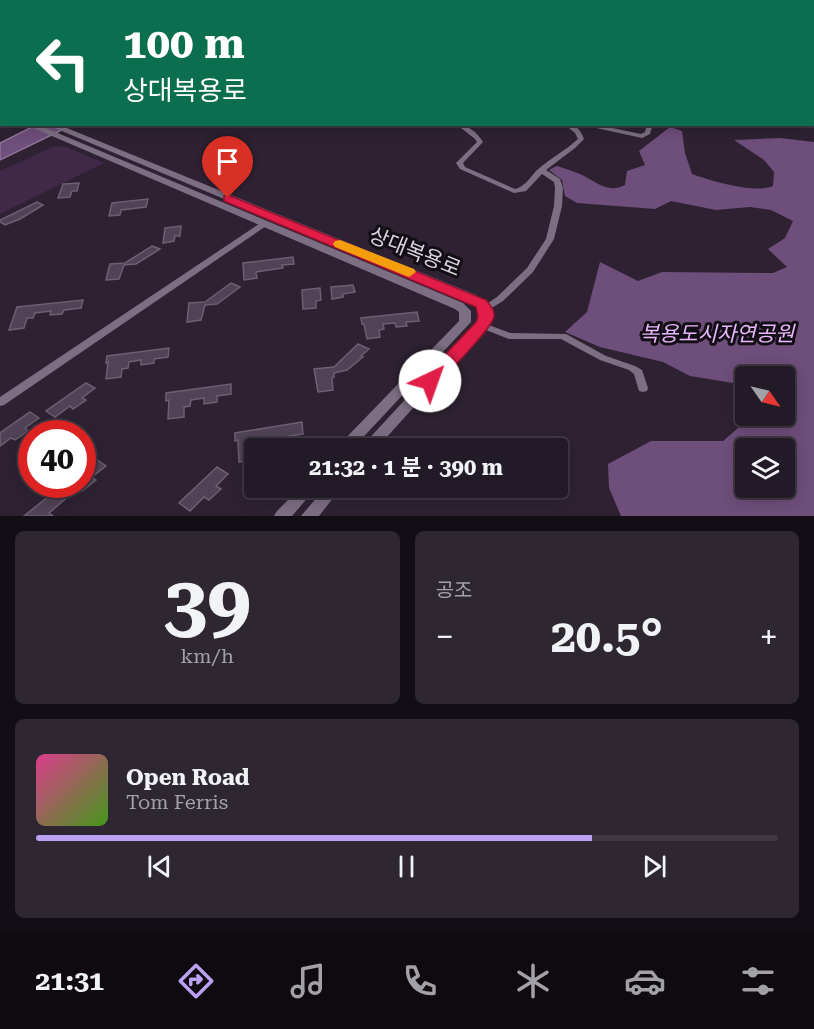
<!DOCTYPE html>
<html lang="ko">
<head>
<meta charset="utf-8">
<style>
	:root { --surface:#221a26; --page:#2e2732; --text:#f1f3f6; --muted:#a2a1a7; --line:#3f3843; --accent:#bca0f2 }
	body { margin:0; font-family:"Roboto Serif","Noto Sans KR",serif; background:var(--page); color:var(--text); height:100vh; display:flex; flex-direction:column; font-size:22px; white-space:nowrap }
	* { box-sizing:border-box; margin:0 }
	p { font-size:20px; color:var(--muted) }
	.icon { flex:none; width:33px; height:33px; fill:none; stroke:currentColor; stroke-width:2; stroke-linecap:round; stroke-linejoin:round }
	.map { position:relative; height:516px; overflow:hidden }
	.side { display:flex; flex-direction:column; gap:15px; padding:15px; background:#130e15; flex:1 }
	.side>* { flex:none }
	.guide { position:absolute; left:0px; top:0px; width:814px; height:126px; box-shadow:0 3px 15px #0003,0 0 0 2px var(--line); background:#0b6e4f; color:#fff; overflow:hidden }
	.needle { width:39px; rotate:124deg }
	.fabs { position:absolute; left:735px; top:366px; display:grid; gap:12px }
	.fabs a { display:grid; place-items:center; width:60px; height:60px; border-radius:6px; background:var(--surface); box-shadow:0 3px 15px #0003,0 0 0 2px var(--line); font-size:30px }
	.speed { position:absolute; left:18px; top:420px; display:flex; gap:12px; font-size:30px; font-weight:700; text-align:center }
	.speed>* { display:grid; place-content:center; width:78px; height:78px; border-radius:50%; background:var(--surface); box-shadow:0 3px 15px #0003,0 0 0 2px var(--line); line-height:1 }
	.speed .limit { border:9px solid #d22; background:#fff; color:#111 }
	.pin { position:absolute; display:grid; place-items:center; width:51px; height:51px; color:#fff; margin:-62px -26px; border-radius:50% 50% 50% 0; rotate:-45deg; box-shadow:0 0 6px #0007 }
	.pin .icon { rotate:45deg }
	.me { position:absolute; width:66px; margin:-33px; rotate:42deg; stroke-linejoin:round; filter:drop-shadow(0 0 4px #0008) }
	.turn { display:flex; align-items:center; gap:21px; height:126px; padding:0 24px; font-size:27px }
	.turn .icon { width:78px; height:78px; stroke-width:2.5 }
	.turn b { display:block; font-size:42px; line-height:51px }
	.big { font-size:45px; font-weight:700; line-height:1.1 }
	.side .widget { flex:1; display:flex; flex-direction:column; justify-content:center; gap:9px; min-width:0; padding:0 21px; border-radius:9px; background:var(--page) }
	.side .dial { align-items:center; gap:0 }
	.dial b { font-size:78px; line-height:1 }
	.song { display:flex; align-items:center; gap:18px }
	.cover { width:72px; height:72px; border-radius:9px; background:linear-gradient(135deg,hsl(330 70% 55%),hsl(100 70% 35%)) }
	.played { height:6px; border-radius:3px; background:linear-gradient(90deg,var(--accent) 75%,var(--line) 75%) }
	.keys { display:flex; justify-content:space-around; direction:ltr }
	.heat { display:flex; justify-content:space-between; align-items:center; font-size:33px; direction:ltr }
	.side .tiles { flex:1; display:grid; gap:15px; grid-template-columns:1fr 1fr }
	.widget:last-child { grid-column:span 2 }
	.trip { position:absolute; left:244px; top:438px; width:324px; height:60px; border-radius:6px; background:var(--surface); box-shadow:0 3px 15px #0003,0 0 0 2px var(--line); font-weight:700; line-height:60px; text-align:center }
	.tab-bar { display:flex; height:96px; justify-content:space-around; align-items:center; background:#0e0a0f; color:var(--muted) }
	.tab-bar .icon { width:42px; height:42px }
	.tab-bar .selected { color:var(--accent) }
	.tab-bar b { font-size:27px; color:var(--text) }
	.map>svg:first-child { display:block }
</style>
</head>
<body>
<div class="map">
<svg width="814" height="516" viewBox="0 0 814 516">
	<rect width="100%" height="100%" fill="#2e2232"/>
	<polygon fill="#3f2848" points="55,146 66,147 104,163 0,214 0,171"/>
	<path fill="#6e4e7a" fill-rule="evenodd" d="M670,127L682,131L685,153L692,174C711,181 755,194 773,186L774,172L764,160L734,140L780,138L814,142V516H621L609,488L608,464L651,441H723L752,416H784V376H746L745,385L690,376L663,362L600,347L565,332L587,312L600,262L638,281L662,272L773,273L787,267L768,249L785,238L793,221L771,210L750,207L716,210L671,201L655,209L577,203L565,196L562,180L549,170L557,166C564,168 572,171 580,174C597,182 607,194 625,185L627,171L645,165L639,151ZM746,448H784V488H746Z"/>
	<polygon fill="#6f4f7b" stroke="#8f7698" stroke-width="1.5" points="36,125 72,125 0,160 0,143"/>
	<g fill="none" stroke-linecap="round" stroke-linejoin="round">
		<g fill="#6f4f7b" fill-rule="evenodd">
			<polygon points="697,0 711,0 710,2"/>
			<rect x="0" y="11" width="2" height="5"/>
		</g>
	</g>
	<g fill="#504355" stroke="#6d5f72" stroke-width="1.5">
		<polygon points="79,183 77,191 72,191 70,197 58,198 63,184"/>
		<polygon points="148,199 146,207 121,210 120,215 109,216 112,203"/>
		<polygon points="37,202 43,205 20,219 5,225 0,222 0,220"/>
		<polygon points="181,226 180,236 175,236 174,241 163,243 165,228"/>
		<polygon points="152,246 160,249 136,264 124,265 119,279 106,280 110,264 125,263"/>
		<polygon points="293,257 294,264 282,265 283,268 256,272 257,278 244,280 243,263"/>
		<polygon points="231,283 240,287 217,304 205,305 201,320 187,322 189,303 205,302"/>
		<polygon points="353,285 355,292 343,294 343,297 332,299 331,287"/>
		<polygon points="320,288 321,300 316,301 316,308 303,309 302,290"/>
		<polygon points="83,300 81,308 64,310 62,314 50,315 51,311 35,313 33,318 27,318 24,328 9,330 17,307"/>
		<polygon points="417,312 419,321 406,322 407,326 396,327 395,323 383,324 384,329 379,330 380,337 367,339 364,324 362,324 361,318"/>
		<polygon points="358,344 369,349 361,356 363,357 347,370 334,373 334,377 332,378 333,390 318,392 314,369 334,367"/>
		<polygon points="169,348 168,357 154,359 154,363 141,365 141,360 129,362 128,368 122,369 121,377 106,379 108,362 106,363 107,356"/>
		<polygon points="86,383 95,388 82,398 86,400 73,409 70,406 55,417 46,411"/>
		<polygon points="231,384 231,394 217,396 217,402 204,404 204,398 191,400 190,406 184,407 184,417 168,419 169,400 166,401 166,393"/>
		<polygon points="30,412 39,418 25,428 28,431 15,440 11,438 0,446 0,433"/>
		<polygon points="302,422 303,434 289,436 289,442 275,444 275,438 261,440 261,447 255,448 255,459 239,462 238,440 235,441 235,433"/>
		<polygon points="96,459 106,466 92,477 96,480 82,491 78,488 49,513 53,516 24,516 64,484 82,484 82,469"/>
		<polygon points="217,467 228,474 216,486 221,489 209,500 204,497 190,511 179,503"/>
	</g>
	<g fill="none" stroke-linecap="round" stroke-linejoin="round">
		<g fill="#7d6f83" fill-rule="evenodd">
			<polygon points="763,0 769,0 767,2 760,2"/>
			<path d="M456,124C467,124 478,133 483,142L463,163L465,167L515,189C524,187 530,178 536,171C549,159 565,151 578,139L575,133L564,124C576,124 580,129 584,139L575,148L546,170L560,179L563,188L562,206L554,239L533,272L503,301L485,312L480,309L482,307L497,297L527,268L546,239L554,206L555,188L554,182L542,174L526,191L514,193L460,169L456,163L477,142L475,139Z"/>
			<polygon points="578,124 593,124 641,134 645,132 647,124 653,124 650,134 642,138"/>
			<polygon points="262,222 268,222 269,224 4,405 0,406 0,397"/>
			<polygon points="481,322 510,333 566,334 606,356 635,366 642,370 648,388 647,391 643,392 639,391 634,374 629,370 600,360 561,339 509,339 478,327 476,325 478,323"/>
		</g>
		<g fill="#7d6f83" fill-rule="evenodd">
			<polygon points="317,0 324,0 315,2"/>
			<polygon points="749,0 760,2 751,2"/>
			<rect x="813" y="22" width="1" height="4"/>
			<rect x="0" y="107" width="2" height="4"/>
			<rect x="0" y="117" width="2" height="4"/>
			<polygon points="24,124 36,124 463,303 471,311 471,322 353,448 338,448 340,444 459,321 459,312 455,309"/>
			<path d="M45,124H57L476,295C489,305 494,313 485,328L377,448H362L364,444L476,323L479,313L478,309L468,301Z"/>
			<polygon points="300,488 316,488 292,516 274,516 277,511"/>
			<polygon points="325,488 341,488 319,516 301,516"/>
		</g>
		<g fill="#a467b9" fill-rule="evenodd">
			<polygon points="794,0 805,0 807,2 795,2"/>
			<rect x="813" y="5" width="1" height="5"/>
		</g>
	</g>
	<path fill="#e11d48" stroke="#92132f" stroke-width="1.5" d="M228,195L486,300C490,305 495,310 494,317C491,330 447,373 436,386H424L422,381L424,377L476,322L478,317L476,307L224,201V196Z"/>
	<polygon fill="#f59e0b" points="340,240 414,269 416,272 409,277 404,275 335,247 333,244 335,241"/>
	<g text-anchor="middle" dominant-baseline="central" stroke-width="6" stroke-linejoin="round" paint-order="stroke">
		<g font-size="21" fill="#dad2dd" stroke="#130e15">
			<text transform="translate(415 252) rotate(22)">상대복용로</text>
		</g>
		<g font-size="21" font-style="italic" fill="#e8b6fa" stroke="#130e15">
			<text x="717" y="334">복용도시자연공원</text>
		</g>
	</g>
</svg>
<div class="fabs">
<a><svg class="needle" viewBox="-14 -14 28 28"><path d="M0-13l5 13h-10z" fill="#e53935"/><path d="M0 13l5-13h-10z" fill="#a2a1a7"/></svg></a>
<a><svg class="icon" aria-label="layers" viewBox="0 0 24 24"><path d="M12 4l9 5-9 5-9-5zM3 14l9 5 9-5"/></svg></a>
</div>
<div class="speed"><div class="limit">40</div></div>
<div class="pin" style="left:228px;top:198px;background:#d93025"><svg class="icon" aria-label="arrive" viewBox="0 0 24 24"><path d="M6 21V4h12l-3 4 3 4H6"/></svg></div>
<svg class="me" style="left:430px;top:381px" viewBox="-20 -20 40 40"><circle r="19" fill="#fff"/><path d="M0-13L10 11 0 6-10 11z" fill="#e11d48"/></svg>
<div class="trip">21:32 · 1 분 · 390 m</div>
<div class="guide">
<div class="turn"><svg class="icon" aria-label="left" viewBox="0 0 24 24"><path d="M17 20v-9H6M10 6l-5 5 5 5"/></svg><div><b>100 m</b>상대복용로</div></div>
</div>
</div>
<section class="side">
<div class="tiles">
<div class="widget dial"><b>39</b><p>km/h</p></div>
<div class="widget"><p>공조</p>
<div class="heat"><a>−</a><b class="big">20.5°</b><a>+</a></div>
</div>
<div class="widget">
<div class="song"><i class="cover"></i><div><b>Open Road</b><p>Tom Ferris</p></div></div>
<div class="played"></div>
<div class="keys"><svg class="icon" aria-label="previous" viewBox="0 0 24 24"><path d="M18 5L8 12l10 7zM5 5v14"/></svg><svg class="icon" aria-label="pause" viewBox="0 0 24 24"><path d="M8 5v14M16 5v14"/></svg><svg class="icon" aria-label="next" viewBox="0 0 24 24"><path d="M6 5l10 7-10 7zM19 5v14"/></svg></div>
</div>
</div>
</section>
<nav class="tab-bar">
<b>21:31</b>
<svg class="icon selected" aria-label="directions" viewBox="0 0 24 24"><path d="M12 3l9 9-9 9-9-9zM9 14v-3h6M13 9l2 2-2 2"/></svg>
<svg class="icon" aria-label="music" viewBox="0 0 24 24"><path d="M9 18V5l10-2v13"/><circle cx="6" cy="18" r="3"/><circle cx="16" cy="16" r="3"/></svg>
<svg class="icon" aria-label="phone" viewBox="0 0 24 24"><path d="M5 4h4l2 5-3 2q2 4 5 5l2-3 5 2v4C11 20 4 13 5 4z"/></svg>
<svg class="icon" aria-label="climate" viewBox="0 0 24 24"><path d="M12 3v18M4 7l16 10M4 17L20 7"/></svg>
<svg class="icon" aria-label="car" viewBox="0 0 24 24"><path d="M5 17H2v-5l4-1 3-4h7l3 4 3 1v5h-3M9 17h6M6 11h13"/><circle cx="7" cy="17" r="2"/><circle cx="17" cy="17" r="2"/></svg>
<svg class="icon" aria-label="filters" viewBox="0 0 24 24"><path d="M4 7h16M4 17h16"/><circle cx="9" cy="7" r="2"/><circle cx="15" cy="17" r="2"/></svg>
</nav>
</body>
</html>
